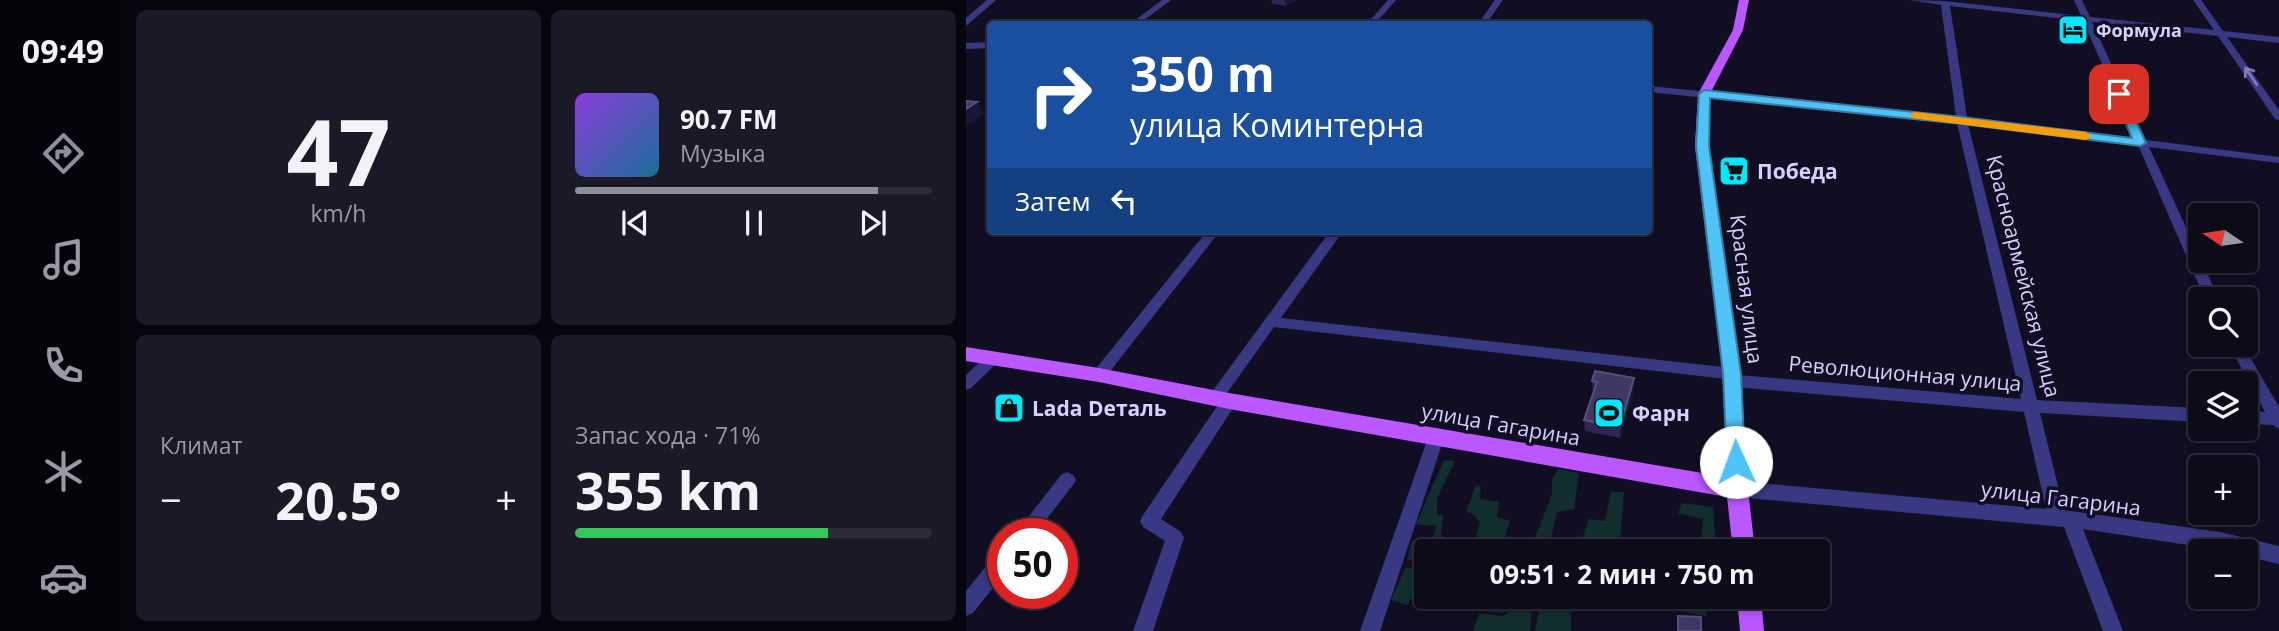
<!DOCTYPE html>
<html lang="ru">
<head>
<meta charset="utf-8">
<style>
	:root { --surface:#0d0a1a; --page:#1b1827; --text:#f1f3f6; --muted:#9a9aa2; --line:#2d2b39; --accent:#8c9099 }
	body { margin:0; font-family:"Open Sans",sans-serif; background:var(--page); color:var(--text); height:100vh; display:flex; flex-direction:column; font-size:26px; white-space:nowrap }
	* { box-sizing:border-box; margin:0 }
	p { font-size:23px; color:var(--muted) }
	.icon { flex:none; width:38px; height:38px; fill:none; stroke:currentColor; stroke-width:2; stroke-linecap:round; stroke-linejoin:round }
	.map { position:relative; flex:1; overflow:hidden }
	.details { display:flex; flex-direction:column; gap:10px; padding:10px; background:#07060e; width:840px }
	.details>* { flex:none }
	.guide { position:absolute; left:21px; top:21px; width:665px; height:214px; border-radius:7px; box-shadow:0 4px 10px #0003,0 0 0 2px var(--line); background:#1a4fa0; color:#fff; overflow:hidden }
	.needle { width:46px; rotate:283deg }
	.fabs { position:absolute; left:1222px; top:203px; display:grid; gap:14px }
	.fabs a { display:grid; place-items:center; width:70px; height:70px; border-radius:7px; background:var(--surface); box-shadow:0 4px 10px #0003,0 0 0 2px var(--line); font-size:35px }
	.speed { position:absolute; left:21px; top:518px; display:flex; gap:14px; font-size:35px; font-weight:700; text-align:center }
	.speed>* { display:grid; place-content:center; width:91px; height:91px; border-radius:50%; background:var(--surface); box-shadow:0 4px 10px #0003,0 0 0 2px var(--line); line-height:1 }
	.speed .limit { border:10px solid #d22; background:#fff; color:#111 }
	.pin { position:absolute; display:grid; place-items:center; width:60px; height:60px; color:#fff; margin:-30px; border-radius:14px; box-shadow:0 4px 10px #0006 }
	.me { position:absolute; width:77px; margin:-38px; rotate:358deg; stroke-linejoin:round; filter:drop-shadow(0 0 5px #0008) }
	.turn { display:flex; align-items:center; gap:24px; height:147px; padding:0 28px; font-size:32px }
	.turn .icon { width:91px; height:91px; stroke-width:2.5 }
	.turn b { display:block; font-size:49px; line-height:60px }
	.then { display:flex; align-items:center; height:66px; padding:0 28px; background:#0003; gap:14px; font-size:26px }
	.big { font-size:52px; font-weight:700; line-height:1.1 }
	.details .card { flex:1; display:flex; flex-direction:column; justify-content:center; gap:10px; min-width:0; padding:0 24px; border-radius:10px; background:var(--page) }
	.details .dial { align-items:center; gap:0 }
	.dial b { font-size:91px; line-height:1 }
	.song { display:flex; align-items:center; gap:21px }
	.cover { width:84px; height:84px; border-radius:10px; background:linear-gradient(135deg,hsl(270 70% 55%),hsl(200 70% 35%)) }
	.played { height:7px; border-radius:4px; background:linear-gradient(90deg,var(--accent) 85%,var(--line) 85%) }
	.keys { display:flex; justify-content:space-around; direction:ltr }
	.heat { display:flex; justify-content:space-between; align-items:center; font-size:38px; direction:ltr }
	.charge { height:10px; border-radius:5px; background:linear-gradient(90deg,#34c759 71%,var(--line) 0) }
	.details .tiles { flex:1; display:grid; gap:10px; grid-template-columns:repeat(2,1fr) }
	.trip { position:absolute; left:448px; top:539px; width:416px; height:70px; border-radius:7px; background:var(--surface); box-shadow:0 4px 10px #0003,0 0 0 2px var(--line); font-weight:700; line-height:70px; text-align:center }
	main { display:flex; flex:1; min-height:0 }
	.tabs { display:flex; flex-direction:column; width:126px; justify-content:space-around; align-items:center; background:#05040a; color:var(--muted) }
	.tabs .icon { width:49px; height:49px }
	.tabs .current { color:var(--accent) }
	.tabs b { font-size:32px; color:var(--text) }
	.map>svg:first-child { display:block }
</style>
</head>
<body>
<main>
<nav class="tabs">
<b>09:49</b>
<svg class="icon current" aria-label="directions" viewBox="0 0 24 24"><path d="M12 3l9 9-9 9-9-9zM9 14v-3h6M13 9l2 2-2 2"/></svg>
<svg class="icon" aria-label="music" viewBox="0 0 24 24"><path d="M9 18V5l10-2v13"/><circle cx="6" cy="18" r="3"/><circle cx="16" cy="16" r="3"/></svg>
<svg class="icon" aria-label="phone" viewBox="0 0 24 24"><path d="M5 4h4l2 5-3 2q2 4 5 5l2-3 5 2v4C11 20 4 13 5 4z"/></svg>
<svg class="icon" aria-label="climate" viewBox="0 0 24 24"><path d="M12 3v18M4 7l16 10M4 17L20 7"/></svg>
<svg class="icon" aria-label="car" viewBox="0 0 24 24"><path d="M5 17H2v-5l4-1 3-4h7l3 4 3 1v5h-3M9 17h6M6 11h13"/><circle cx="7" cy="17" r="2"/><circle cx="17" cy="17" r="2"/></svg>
</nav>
<section class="details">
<div class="tiles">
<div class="card dial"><b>47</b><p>km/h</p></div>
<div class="card">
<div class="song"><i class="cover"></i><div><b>90.7 FM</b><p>Музыка</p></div></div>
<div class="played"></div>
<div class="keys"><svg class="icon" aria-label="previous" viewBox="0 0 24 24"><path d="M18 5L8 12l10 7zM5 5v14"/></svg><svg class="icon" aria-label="pause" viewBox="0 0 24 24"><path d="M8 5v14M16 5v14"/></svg><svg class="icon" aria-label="next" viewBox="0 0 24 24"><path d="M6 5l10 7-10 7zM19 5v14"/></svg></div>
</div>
<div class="card"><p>Климат</p>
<div class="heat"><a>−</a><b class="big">20.5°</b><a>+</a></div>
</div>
<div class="card"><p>Запас хода · 71%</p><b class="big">355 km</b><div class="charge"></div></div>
</div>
</section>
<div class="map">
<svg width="1313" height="631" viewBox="0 0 1313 631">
	<rect width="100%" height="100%" fill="#110e23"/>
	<g fill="#112d2c">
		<polygon points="478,460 489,461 471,498 471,514 477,515 475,536 492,540 486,549 469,548 467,551 460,551 460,562 441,560 446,540 464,544 471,526 450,524"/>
		<polygon points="592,469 613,473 608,509 591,512 583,547 593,551 564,551 586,494 586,479"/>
		<polygon points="510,485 515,487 514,499 533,502 531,517 544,521 534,551 518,551 519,545 510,537 514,522 507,514 500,512"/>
		<polygon points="645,492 658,492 653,551 612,551 623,519 639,521"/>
		<polygon points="716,503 747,507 750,551 734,551 737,519 712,513"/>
		<polygon points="440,567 460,572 454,599 444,599 442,605 425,600"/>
		<polygon points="482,597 545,597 552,598 537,613 478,606"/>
		<polygon points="646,597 707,597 711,601 741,610 740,616"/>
		<polygon points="552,604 566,604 564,631 507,631 513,613 537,616"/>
		<polygon points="574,605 605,609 605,631 569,631"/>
	</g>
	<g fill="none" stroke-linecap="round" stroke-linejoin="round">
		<g fill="#393883" fill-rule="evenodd">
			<polygon points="21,0 30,0 0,26 0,18"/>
			<polygon points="196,0 205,0 173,24 164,24"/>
			<polygon points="422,0 430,0 409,24 401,24"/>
			<polygon points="529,0 537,0 520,24 512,24"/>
			<path d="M944,0L979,1L1115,16L1108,0H1116L1124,17L1248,30L1227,0H1235L1257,31L1313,37V43L1261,37L1313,110V120L1309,119L1252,36L1126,22L1180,140L1313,157V163L1183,147L1253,299H1239L1172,145L1002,124L1071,400L1234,408V422L1074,413L1098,510L1254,532L1313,546V564L1279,556V551H1261L1117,529L1157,631H1137L1098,527L771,497L765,494L762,489L765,484L771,481L1080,509L1058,412L767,387L762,385L760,379L308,327L259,396L269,397L271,401L269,405L195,519L215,532L218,538L187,631H167L199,541L177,527L174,521L177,515L254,402L245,401L242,397L245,393L364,231H377L315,318L766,368L771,370L773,375L1055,399L991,123L682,92V86L990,116L975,5ZM984,6L1117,21L1169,139L1001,117Z"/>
			<polygon points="24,42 24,48 0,49 0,43"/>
			<polygon points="241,231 254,231 138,379 128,379 125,375 128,371"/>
			<polygon points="1263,345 1277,345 1313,407 1313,429 1307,425 1279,424 1279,410 1299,412"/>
			<polygon points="27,352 32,354 34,358 32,362 5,388 0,390 0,375 22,354"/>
			<polygon points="471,428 477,430 479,435 414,631 394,631 463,435 465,430"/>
			<polygon points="101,472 107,475 110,480 107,485 69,534 49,534 95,475"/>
			<polygon points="37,551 37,575 7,613 0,616 0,591 30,554"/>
		</g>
		<g fill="#bb57ff" fill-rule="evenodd">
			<polygon points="773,0 783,0 777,30 744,94 743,146 775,374 782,489 789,551 767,551 761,497 263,409 133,382 0,361 0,347 133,368 263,393 760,477 757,374 729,146 732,94 767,30"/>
			<polygon points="771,597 795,597 798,631 774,631"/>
		</g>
	</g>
	<g fill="#2e2652">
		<polygon points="305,0 330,0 320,6 307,4"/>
		<polygon points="668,378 668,390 654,438 619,431 618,420 627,393 626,381"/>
	</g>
	<g fill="#1b1537">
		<polygon points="318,0 330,0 320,6"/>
		<polygon points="11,102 19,113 0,126 0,109"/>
		<polygon points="668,378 668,390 654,438 654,427"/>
	</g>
	<g fill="#3f3865" stroke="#57507d" stroke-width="2">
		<polygon points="0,101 11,102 0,109"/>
		<polygon points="629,371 668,378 654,427 618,420 631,382 626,381"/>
		<polygon points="712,616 735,617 735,631 712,631"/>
	</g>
	<defs><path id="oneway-shaft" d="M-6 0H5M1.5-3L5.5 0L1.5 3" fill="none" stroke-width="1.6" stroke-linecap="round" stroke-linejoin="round" transform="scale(1.75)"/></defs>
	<use stroke="#7f7cbb" href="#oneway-shaft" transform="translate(1285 76) rotate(-124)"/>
	<polygon fill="#4fc3f7" stroke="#337fa1" stroke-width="2" points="738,90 996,117 1166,138 1147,94 1153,90 1158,94 1180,143 1174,146 996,124 744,98 743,146 775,374 779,462 777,467 770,470 763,467 761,462 757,374 730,146 733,94"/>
	<polygon fill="#f59e0b" points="949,112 1120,132 1126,136 1120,140 945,118 945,113"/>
	<defs>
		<g id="hotel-square" transform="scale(1.575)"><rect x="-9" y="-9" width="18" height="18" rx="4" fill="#00e9fb" stroke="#110e23"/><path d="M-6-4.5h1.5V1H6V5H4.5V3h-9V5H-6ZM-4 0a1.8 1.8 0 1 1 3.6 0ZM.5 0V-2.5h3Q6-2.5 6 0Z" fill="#111"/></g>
		<g id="supermarket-square" transform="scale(1.575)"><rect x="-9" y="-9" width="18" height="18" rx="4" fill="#00e9fb" stroke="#110e23"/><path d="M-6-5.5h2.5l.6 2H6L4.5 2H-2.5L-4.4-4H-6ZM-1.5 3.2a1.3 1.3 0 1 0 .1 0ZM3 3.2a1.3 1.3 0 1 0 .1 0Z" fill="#111"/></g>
		<g id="shop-square" transform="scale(1.575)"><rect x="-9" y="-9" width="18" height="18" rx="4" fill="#00e9fb" stroke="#110e23"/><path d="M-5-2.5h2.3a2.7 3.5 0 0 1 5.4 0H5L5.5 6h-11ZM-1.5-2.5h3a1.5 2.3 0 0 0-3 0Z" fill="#111"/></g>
		<g id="stadium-square" transform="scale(1.575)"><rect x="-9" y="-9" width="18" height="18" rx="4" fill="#00e9fb" stroke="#110e23"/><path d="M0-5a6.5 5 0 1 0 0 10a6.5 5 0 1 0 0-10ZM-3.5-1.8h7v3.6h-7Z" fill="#111"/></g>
	</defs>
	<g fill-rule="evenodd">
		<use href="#hotel-square" x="1107" y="30"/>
		<use href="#supermarket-square" x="768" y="171"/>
		<use href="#shop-square" x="43" y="408"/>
		<use href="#stadium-square" x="643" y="413"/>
	</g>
	<g text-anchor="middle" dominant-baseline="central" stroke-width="7" stroke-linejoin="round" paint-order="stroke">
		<g font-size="18" font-weight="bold" fill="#d4d0ff" stroke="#110e23" text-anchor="start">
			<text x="1130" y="30">Формула</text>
		</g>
		<g font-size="21" font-weight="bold" fill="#d4d0ff" stroke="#110e23" text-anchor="start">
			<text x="791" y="171">Победа</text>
			<text x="66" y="408">Lada Dеталь</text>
			<text x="666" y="413">Фарн</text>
		</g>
		<g font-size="21" fill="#d4d0ff" stroke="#110e23">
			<text transform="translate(1058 276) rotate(76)">Красноармейская улица</text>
			<text transform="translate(781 289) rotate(83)">Красная улица</text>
			<text transform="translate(939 373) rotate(5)">Революционная улица</text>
			<text transform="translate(535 424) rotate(10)">улица Гагарина</text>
			<text transform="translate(1095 498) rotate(7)">улица Гагарина</text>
		</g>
	</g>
</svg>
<div class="fabs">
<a><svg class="needle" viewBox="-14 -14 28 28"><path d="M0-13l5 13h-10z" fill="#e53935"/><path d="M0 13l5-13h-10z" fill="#9a9aa2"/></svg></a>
<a><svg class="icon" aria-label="search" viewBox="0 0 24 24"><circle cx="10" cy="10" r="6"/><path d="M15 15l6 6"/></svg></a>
<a><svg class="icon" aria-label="layers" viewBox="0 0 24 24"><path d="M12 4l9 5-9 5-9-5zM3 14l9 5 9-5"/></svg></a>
<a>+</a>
<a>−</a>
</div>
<div class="speed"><div class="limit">50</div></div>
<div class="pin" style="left:1153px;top:94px;background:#d93025"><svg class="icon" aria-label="arrive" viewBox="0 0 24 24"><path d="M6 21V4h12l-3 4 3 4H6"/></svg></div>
<svg class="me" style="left:770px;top:462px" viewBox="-20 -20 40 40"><circle r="19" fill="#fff"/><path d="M0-13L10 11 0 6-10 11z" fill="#4fc3f7"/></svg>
<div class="trip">09:51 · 2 мин · 750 m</div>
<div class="guide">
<div class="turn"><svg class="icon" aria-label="right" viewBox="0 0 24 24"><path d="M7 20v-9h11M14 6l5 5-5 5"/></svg><div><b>350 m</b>улица Коминтерна</div></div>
<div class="then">Затем<svg class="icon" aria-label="left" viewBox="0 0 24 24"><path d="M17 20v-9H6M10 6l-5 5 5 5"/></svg></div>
</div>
</div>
</main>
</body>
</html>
